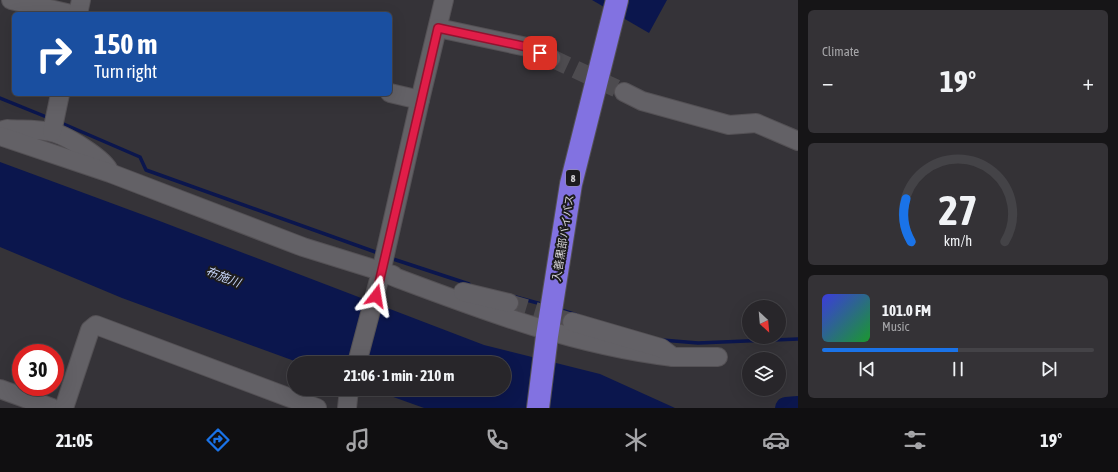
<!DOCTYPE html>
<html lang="en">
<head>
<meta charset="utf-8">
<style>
	:root { --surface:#28262a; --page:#343236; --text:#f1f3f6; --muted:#a5a5a8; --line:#444347; --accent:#1a73e8 }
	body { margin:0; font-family:"Asap Condensed","Noto Sans JP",sans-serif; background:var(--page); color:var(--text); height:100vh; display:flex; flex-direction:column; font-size:15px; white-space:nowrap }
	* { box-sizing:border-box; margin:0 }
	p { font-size:13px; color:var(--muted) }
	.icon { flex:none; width:22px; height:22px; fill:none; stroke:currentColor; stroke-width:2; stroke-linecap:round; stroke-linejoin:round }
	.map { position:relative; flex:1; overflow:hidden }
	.details { display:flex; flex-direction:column; gap:10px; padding:10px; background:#161517; width:320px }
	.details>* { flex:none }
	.top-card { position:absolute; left:12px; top:12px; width:380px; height:84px; border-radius:6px; box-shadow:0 4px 16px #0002,0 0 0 1px var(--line); background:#1a4fa0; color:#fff; overflow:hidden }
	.needle { width:26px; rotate:154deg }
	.tools { position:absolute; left:742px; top:300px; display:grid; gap:8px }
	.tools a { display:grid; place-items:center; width:44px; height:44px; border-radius:50%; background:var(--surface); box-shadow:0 4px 16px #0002,0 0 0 1px var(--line); font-size:20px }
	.speed { position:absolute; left:12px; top:344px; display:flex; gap:8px; font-size:20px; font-weight:700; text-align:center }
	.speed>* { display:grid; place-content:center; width:52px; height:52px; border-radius:50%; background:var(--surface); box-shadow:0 4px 16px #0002,0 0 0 1px var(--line); line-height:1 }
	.speed .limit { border:6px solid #d22; background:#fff; color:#111 }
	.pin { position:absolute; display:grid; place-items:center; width:34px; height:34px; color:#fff; margin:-17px; border-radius:8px; box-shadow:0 2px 6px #0006 }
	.me { position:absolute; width:44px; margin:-22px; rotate:14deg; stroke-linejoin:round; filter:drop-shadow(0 0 3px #0008) }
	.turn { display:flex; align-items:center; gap:14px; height:84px; padding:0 16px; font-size:18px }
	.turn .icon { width:52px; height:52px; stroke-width:2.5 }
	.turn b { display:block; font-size:28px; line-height:34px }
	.big { font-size:30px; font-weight:700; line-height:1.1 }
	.details .widget { flex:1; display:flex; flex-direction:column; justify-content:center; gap:6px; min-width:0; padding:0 14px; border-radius:6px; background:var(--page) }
	.details .dial { align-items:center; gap:0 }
	.dial svg { height:104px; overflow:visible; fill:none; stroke:var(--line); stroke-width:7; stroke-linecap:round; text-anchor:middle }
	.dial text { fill:var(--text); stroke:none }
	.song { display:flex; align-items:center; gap:12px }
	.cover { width:48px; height:48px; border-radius:6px; background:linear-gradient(135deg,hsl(240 70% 55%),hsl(130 70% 35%)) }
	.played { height:4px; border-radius:2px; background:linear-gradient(90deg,var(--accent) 50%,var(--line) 50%) }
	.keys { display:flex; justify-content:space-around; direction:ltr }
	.heat { display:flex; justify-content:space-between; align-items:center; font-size:22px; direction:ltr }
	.trip { position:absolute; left:287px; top:356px; width:224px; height:40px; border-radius:20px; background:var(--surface); box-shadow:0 4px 16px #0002,0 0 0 1px var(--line); font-weight:700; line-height:40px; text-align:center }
	.tab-bar { display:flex; height:64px; justify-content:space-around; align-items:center; background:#100f11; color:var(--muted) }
	.tab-bar .icon { width:28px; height:28px }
	.tab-bar .active { color:var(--accent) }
	.tab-bar b { font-size:18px; color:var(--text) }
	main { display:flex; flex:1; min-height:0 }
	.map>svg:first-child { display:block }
</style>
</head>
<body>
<main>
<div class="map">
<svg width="798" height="408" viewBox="0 0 798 408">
	<rect width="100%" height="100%" fill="#353338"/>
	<g fill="#0b164d">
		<polygon points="592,0 667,0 649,33"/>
		<polygon points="0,162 157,220 484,345 600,374 675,408 424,408 371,389 504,389 504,363 300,363 122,298 0,247"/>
	</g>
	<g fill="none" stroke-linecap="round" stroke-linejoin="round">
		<g stroke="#0b164d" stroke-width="3.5">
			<polyline points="0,98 49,118"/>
			<polyline points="59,122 140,157 146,170 381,254"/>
			<polyline points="390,258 469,284"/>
			<polyline points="512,296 545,305"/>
			<polyline points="558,309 577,315"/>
			<polyline points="662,340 698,343 798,339"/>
		</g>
		<polyline stroke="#0b164d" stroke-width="22" points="786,408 798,407"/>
		<g stroke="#4d4b4f" stroke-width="18" stroke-dasharray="18 9" stroke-linecap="butt">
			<polyline points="551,58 624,92"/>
			<polyline points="509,303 572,322"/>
		</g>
		<g stroke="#545155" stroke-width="20">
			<g id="minor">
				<polyline points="11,0 71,14"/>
				<path d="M444,0L420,100L381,272C477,308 571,345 673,357"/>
				<polyline points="78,14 81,0"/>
				<polyline points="438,28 527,47 551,58"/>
				<polyline points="624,92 642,101 729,125 756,123 798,141"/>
				<polyline points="390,93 420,100"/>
				<path d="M0,131L7,129C21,130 37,129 51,132C64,134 105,159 109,171"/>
				<polyline points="52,132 60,94"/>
				<polyline points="0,136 110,173 303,247 393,275"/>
				<polyline points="463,292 509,303"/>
				<polyline points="572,322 661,348 673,357 718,357"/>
				<polyline points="357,363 381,272"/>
				<polyline points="0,389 52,408"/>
				<polyline points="64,408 90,330 96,325 317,408"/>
				<polyline points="347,408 349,389"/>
			</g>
		</g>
		<g stroke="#545155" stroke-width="24">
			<polyline id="highway" points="538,408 547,336 571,184 617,0"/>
		</g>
		<use href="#minor" stroke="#636166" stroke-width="18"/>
		<use href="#highway" stroke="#8272e1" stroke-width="22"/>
	</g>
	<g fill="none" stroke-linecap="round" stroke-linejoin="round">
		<g stroke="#92132f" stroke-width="10">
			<polyline id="route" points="376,296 438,28 527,47 540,53"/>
		</g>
		<use href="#route" stroke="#e11d48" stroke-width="7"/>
	</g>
	<g text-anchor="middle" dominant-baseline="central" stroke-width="4" stroke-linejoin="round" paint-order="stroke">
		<rect fill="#1c1b1d" stroke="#9c9a9d" stroke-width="1" x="566" y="170" width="14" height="16" rx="3"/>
		<g font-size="10" font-weight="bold" fill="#d3d1d4">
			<text x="573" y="178">8</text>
		</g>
		<g font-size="11" fill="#d3d1d4" stroke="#1c1b1d">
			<text transform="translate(563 238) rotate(-81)">入善黒部バイパス</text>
		</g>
		<g font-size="12" font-style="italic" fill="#c7d5f9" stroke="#1c1b1d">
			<text transform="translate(223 277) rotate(21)">布施川</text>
		</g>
	</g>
</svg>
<div class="tools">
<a><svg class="needle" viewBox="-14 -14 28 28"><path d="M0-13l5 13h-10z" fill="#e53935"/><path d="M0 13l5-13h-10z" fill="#a5a5a8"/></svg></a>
<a><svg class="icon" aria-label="layers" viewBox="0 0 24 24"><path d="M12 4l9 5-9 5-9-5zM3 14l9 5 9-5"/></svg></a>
</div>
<div class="speed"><div class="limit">30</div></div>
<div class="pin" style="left:540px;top:53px;background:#d93025"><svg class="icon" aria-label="arrive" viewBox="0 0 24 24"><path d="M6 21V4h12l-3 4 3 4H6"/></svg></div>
<svg class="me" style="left:376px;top:296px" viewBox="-20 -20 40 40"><path d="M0-17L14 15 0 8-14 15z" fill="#e11d48" stroke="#fff" stroke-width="4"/></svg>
<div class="trip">21:06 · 1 min · 210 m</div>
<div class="top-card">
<div class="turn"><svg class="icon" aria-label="right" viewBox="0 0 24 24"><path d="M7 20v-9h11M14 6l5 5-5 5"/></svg><div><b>150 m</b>Turn right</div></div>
</div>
</div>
<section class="details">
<div class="widget"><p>Climate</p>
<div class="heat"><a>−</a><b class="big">19°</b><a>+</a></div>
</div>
<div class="widget dial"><svg viewBox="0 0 100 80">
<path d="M14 69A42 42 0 1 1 86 69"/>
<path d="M14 69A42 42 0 0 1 10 36" stroke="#1a73e8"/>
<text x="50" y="56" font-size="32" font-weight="700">27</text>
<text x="50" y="72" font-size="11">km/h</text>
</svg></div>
<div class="widget">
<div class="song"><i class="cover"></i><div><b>101.0 FM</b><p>Music</p></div></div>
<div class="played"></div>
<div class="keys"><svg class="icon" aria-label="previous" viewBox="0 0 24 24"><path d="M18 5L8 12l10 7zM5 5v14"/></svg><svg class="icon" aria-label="pause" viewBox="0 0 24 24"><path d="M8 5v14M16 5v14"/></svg><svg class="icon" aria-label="next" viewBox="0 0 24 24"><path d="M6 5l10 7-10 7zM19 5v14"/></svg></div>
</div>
</section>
</main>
<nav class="tab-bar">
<b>21:05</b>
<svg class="icon active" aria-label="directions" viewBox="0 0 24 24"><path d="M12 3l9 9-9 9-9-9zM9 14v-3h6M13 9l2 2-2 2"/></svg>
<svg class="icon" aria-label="music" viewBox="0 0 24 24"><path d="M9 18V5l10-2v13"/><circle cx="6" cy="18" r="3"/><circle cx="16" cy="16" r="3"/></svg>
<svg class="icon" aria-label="phone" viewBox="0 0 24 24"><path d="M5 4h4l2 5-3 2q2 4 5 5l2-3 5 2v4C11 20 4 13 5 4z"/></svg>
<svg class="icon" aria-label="climate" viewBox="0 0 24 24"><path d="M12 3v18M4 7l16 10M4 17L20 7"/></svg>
<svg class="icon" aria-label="car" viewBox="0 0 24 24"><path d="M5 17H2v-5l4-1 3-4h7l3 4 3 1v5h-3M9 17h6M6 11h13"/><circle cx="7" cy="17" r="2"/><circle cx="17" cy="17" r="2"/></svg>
<svg class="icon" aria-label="filters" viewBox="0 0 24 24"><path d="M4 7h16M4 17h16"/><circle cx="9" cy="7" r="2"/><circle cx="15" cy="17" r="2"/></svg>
<b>19°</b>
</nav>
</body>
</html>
